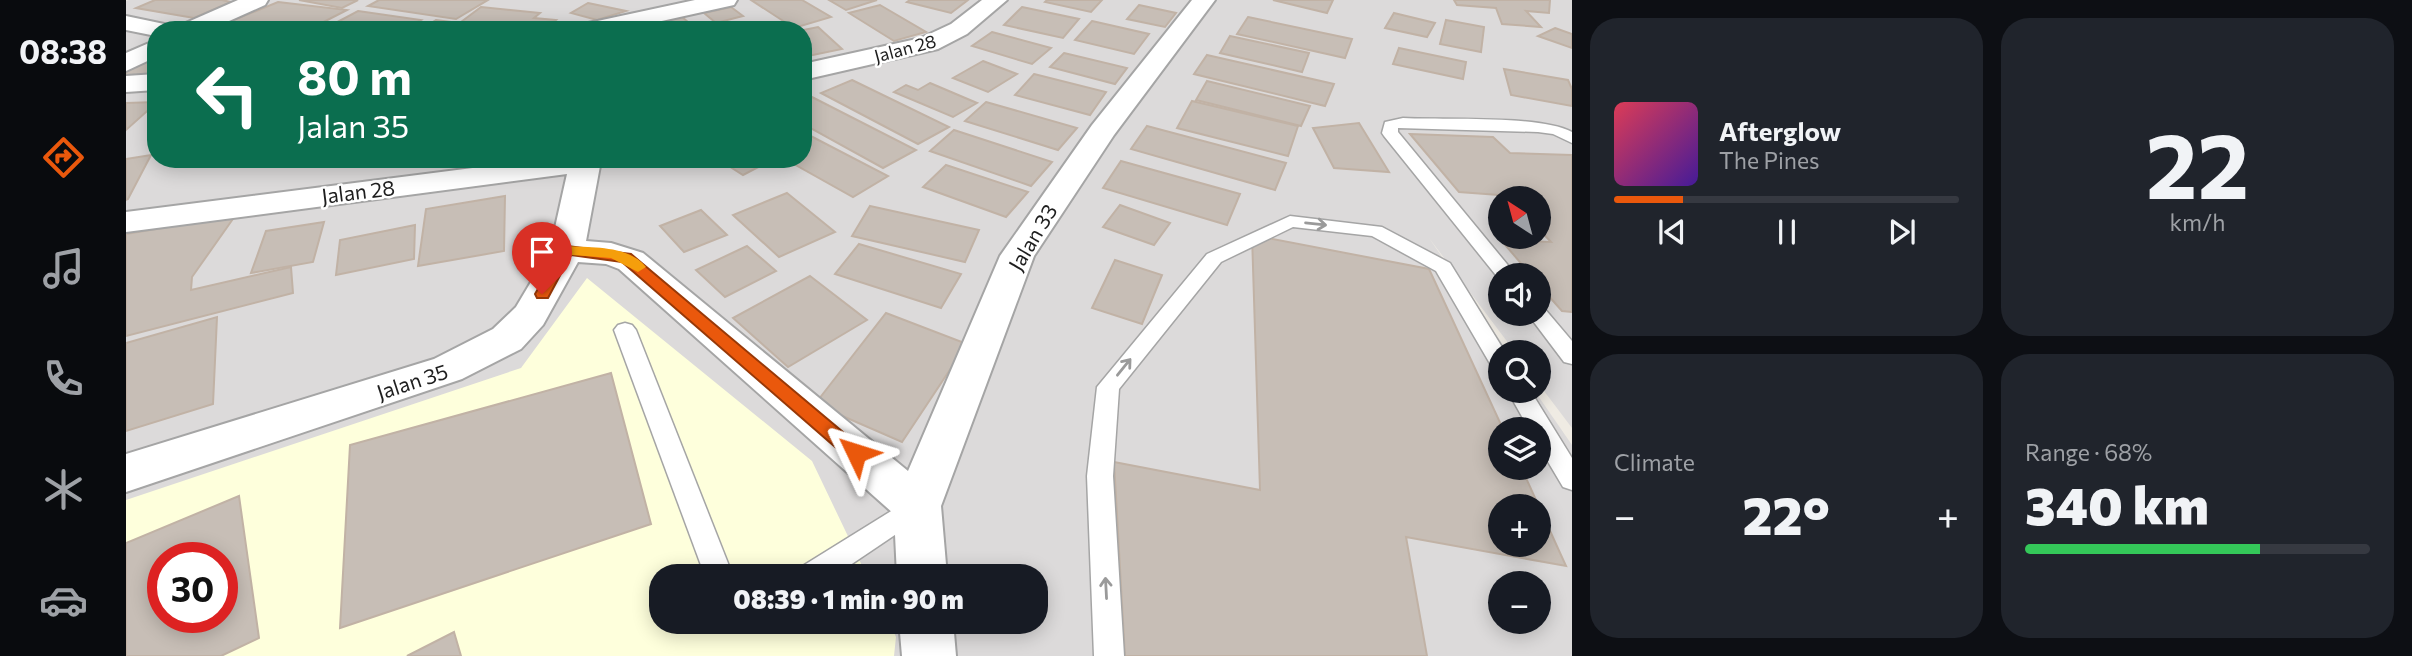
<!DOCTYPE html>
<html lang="en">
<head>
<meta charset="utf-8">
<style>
	:root { --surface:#171b24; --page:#20242c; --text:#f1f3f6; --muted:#9ea1a6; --line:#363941; --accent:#ea580c }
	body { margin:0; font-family:Commissioner,sans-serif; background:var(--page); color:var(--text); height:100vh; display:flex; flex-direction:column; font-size:26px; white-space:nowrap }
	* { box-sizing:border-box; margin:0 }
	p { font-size:23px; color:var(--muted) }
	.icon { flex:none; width:38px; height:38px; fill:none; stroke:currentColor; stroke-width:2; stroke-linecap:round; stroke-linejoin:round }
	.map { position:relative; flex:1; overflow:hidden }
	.sheet { display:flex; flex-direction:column; gap:18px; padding:18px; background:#0d0f14; width:840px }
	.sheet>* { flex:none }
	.hud { position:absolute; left:21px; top:21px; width:665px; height:147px; border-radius:28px; box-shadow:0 4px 18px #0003; background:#0b6e4f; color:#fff; overflow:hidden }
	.needle { width:46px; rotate:324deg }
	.fabs { position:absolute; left:1362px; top:186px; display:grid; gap:14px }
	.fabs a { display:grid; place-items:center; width:63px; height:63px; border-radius:50%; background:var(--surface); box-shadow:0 4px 18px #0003; font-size:35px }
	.speed { position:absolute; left:21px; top:542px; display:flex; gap:14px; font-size:35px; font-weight:700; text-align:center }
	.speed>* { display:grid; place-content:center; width:91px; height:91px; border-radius:50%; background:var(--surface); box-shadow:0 4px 18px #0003; line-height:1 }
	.speed .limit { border:10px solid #d22; background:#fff; color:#111 }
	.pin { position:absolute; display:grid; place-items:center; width:60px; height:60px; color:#fff; margin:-72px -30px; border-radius:50% 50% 50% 0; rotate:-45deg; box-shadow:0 0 7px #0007 }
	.pin .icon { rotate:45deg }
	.me { position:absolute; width:77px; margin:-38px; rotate:311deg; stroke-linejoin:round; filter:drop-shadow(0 0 5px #0008) }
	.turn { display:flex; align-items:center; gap:24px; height:147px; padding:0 35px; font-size:32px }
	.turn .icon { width:91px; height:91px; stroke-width:2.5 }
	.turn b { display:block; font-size:49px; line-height:60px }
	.big { font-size:52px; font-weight:800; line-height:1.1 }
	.sheet .card { flex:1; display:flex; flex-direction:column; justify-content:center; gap:10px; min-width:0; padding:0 24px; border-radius:28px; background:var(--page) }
	.sheet .dial { align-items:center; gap:0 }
	.dial b { font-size:91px; line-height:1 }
	.song { display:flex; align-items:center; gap:21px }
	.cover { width:84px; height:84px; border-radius:10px; background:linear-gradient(135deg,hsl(350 70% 55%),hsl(260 70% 35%)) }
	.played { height:7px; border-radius:4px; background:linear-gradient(90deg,var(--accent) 20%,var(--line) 20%) }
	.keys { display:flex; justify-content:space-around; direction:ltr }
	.heat { display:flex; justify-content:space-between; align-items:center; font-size:38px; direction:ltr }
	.charge { height:10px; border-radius:5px; background:linear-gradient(90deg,#34c759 68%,var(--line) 0) }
	.sheet .tiles { flex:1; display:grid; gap:18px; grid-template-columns:repeat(2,1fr) }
	.trip { position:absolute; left:523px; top:564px; width:399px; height:70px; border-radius:28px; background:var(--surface); box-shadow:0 4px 18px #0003; font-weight:800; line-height:70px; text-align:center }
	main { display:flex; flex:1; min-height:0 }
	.tabs { display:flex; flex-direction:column; width:126px; justify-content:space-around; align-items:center; background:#090b0e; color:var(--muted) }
	.tabs .icon { width:49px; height:49px }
	.tabs .selected { color:var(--accent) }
	.tabs b { font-size:32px; color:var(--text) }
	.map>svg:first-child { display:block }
</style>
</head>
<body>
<main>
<nav class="tabs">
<b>08:38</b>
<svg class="icon selected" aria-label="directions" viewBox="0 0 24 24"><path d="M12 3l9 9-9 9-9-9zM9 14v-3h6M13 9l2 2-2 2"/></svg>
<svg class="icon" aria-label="music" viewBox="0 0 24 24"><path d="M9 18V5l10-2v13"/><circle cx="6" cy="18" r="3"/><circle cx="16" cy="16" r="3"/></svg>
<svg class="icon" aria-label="phone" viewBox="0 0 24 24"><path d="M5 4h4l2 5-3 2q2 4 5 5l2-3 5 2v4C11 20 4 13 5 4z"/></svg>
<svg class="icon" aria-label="climate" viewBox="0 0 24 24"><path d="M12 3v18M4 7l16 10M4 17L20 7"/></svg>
<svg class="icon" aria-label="car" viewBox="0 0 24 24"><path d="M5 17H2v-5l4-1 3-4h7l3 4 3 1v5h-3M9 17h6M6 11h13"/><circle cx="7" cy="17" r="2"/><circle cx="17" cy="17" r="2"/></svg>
</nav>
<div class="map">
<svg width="1446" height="656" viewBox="0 0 1446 656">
	<rect width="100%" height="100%" fill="#efebe3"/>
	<path fill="#dcdada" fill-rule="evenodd" d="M3,0H1446V428L1412,383V352H1389L1303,238L1382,352H1374V390H1408L1446,445V656H0V1ZM30,30H677V159H30ZM1374,198H1412V236H1374ZM1374,275H1412V313H1374ZM1374,429H1412V467H1374ZM1374,506H1412V544H1374ZM37,558H96V618H37ZM536,576H910V621H536ZM1374,583H1412V621H1374Z"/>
	<path fill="#feffdc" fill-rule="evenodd" d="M461,278L686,461L741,576H536V621H763L770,637L768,656H0V500L395,368ZM37,558H96V618H37Z"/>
	<g fill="#c7beb6" stroke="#c1b2a5" stroke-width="2" fill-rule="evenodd">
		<polygon points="29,0 96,0 105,2 68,18 10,8"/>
		<polygon points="173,0 232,0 216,8"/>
		<polygon points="253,0 362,0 330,19 242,6"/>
		<polygon points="625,0 676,0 705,17 668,28"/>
		<polygon points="703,0 751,0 720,10"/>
		<polygon points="784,0 842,0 825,13 781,2"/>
		<polygon points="921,0 976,0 965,12 919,2"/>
		<polygon points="1147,0 1207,0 1201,13"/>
		<polygon points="1328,0 1424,0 1423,13 1400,11 1415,27 1376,24 1370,8 1331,5"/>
		<polygon points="152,2 221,10 182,30 103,22"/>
		<polygon points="462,3 500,11 471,20 445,13"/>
		<polygon points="754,5 800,32 768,41 723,13"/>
		<polygon points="1013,5 1050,13 1039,27 1001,19"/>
		<polygon points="355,7 414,13 408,18 430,20 418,30 335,22"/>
		<polygon points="605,7 617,16 590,23 578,13"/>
		<polygon points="896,7 953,19 937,38 878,25"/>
		<polygon points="232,11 295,20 279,30 202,27"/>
		<polygon points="1268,13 1309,23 1301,37 1259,28"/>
		<polygon points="555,16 571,30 524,30 518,24"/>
		<polygon points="1122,17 1226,39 1219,58 1111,34"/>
		<polygon points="310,20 348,25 379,29 294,30"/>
		<polygon points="1320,20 1358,27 1355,52 1314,44"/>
		<polygon points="966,21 1023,34 1008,54 949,40"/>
		<polygon points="115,24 161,30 104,30"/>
		<polygon points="692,27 716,49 677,57 677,30"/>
		<polygon points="1429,28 1446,34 1446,48 1412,36"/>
		<polygon points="866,32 925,48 906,64 846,46"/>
		<polygon points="1104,36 1183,53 1176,72 1094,53"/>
		<polygon points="1273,48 1340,62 1337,79 1267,64"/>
		<polygon points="938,53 1001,68 989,84 924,67"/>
		<polygon points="1081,55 1208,84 1199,106 1068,74"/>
		<polygon points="30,56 30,75 0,76 0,71"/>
		<polygon points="857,61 891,74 862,92 827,78"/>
		<polygon points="1378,69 1442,80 1446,89 1446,106 1385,95"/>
		<polygon points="908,74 980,92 964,115 889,95"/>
		<polygon points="726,80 823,127 792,144 695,93"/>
		<polygon points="1081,81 1184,106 1175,126 1070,100"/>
		<polygon points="804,83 851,103 827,117 768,92 780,85 792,90"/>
		<polygon points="682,95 790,150 757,168 677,124 677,97"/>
		<polygon points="1066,101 1172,126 1162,156 1051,128"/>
		<polygon points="30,102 30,103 0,130 0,103"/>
		<polygon points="860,102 951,128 932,150 839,121"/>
		<polygon points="1233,123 1263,172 1208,168 1187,128"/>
		<polygon points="1021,126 1160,163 1149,190 1005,149"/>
		<polygon points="828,130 926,162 905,186 804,151"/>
		<polygon points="677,132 762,176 727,197 659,159 677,159"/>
		<polygon points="1284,134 1367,137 1384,153 1446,155 1446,312 1436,311 1412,284 1412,275 1405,275 1375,240 1425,242 1412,228 1412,198 1333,192"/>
		<polygon points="25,155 2,199 0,200 0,159"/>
		<polygon points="592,159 644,159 646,160 617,175"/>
		<polygon points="995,161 1114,194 1101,225 977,188"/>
		<polygon points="820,165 902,192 880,217 797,187"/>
		<polygon points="661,193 709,232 653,257 607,215"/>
		<polygon points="379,196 378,251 292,266 300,209"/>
		<polygon points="994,205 1044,223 1028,245 977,227"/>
		<polygon points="744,206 853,230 839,262 726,236"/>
		<polygon points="575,210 601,235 558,252 534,226"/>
		<polygon points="109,216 66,277 65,290 165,267 167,293 0,336 0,234"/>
		<polygon points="198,222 187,262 125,273 140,231"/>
		<polygon points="289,225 288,259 210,275 214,240"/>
		<path d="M1126,235L1303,269L1377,429H1374V467H1395L1440,566L1280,537L1301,656H999L988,462L1134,490ZM1374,506H1412V544H1374Z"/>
		<polygon points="733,244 835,274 815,308 709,274"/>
		<polygon points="621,246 650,271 599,297 570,270"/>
		<polygon points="989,260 1036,275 1016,324 966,308"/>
		<polygon points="684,276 741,320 662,367 607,318"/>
		<polygon points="760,313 841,344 776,442 689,404"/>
		<polygon points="91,317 87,404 0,431 0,343"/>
		<polygon points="485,373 525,524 214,628 224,445"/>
		<path d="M113,496L133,638L95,656H0V543ZM37,558H96V618H37Z"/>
		<polygon points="328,632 335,656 281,656"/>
	</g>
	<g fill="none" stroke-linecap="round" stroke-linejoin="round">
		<g stroke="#a5a5a5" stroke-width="3">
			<g id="lane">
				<path d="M1277,118C1317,120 1414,115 1446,132V143L1427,134L1412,132L1272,128V132L1390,275H1374L1373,279L1258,136L1256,133L1259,122Z"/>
				<polygon points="1164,216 1256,227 1324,263 1379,352 1374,352 1374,369 1366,367 1310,271 1246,236 1167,227 1095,262 993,389 987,476 998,656 968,656 961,476 971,387 1081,254"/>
				<polygon points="1412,306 1418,308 1446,341 1446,364 1438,362 1401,313 1412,313"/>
				<polygon points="499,323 506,325 510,330 607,576 579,576 488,330 492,325"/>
				<polygon points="1381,390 1404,390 1446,458 1446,490 1437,487 1412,445 1412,429 1403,429"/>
				<polygon points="791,495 800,498 804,506 800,514 708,576 671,576 675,567"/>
			</g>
		</g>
		<g stroke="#a5a5a5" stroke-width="4">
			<g id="street">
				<polygon points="112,0 142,0 139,5 83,30 51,30 55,25"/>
				<polygon points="569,0 611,0 608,5 495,30 449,30 453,25"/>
				<polygon points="856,0 881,0 841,34 812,49 677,80 677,64 795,38 825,24"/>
				<polygon points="1066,0 1089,0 988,135 908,256 815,506 821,576 771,576 768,514 493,269 480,264 452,262 417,325 395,349 336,379 0,492 0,454 308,359 367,329 390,307 424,250 441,174 0,232 0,212 417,159 479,159 474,166 460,241 485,243 517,253 782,471 874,256 966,125"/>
				<polygon points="0,16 43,25 47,30 30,30 30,36 0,30"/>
				<polygon points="30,40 30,57 0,71 0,53"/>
				<polygon points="30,74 30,90 0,92 0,76"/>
				<polygon points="773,621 827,621 830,656 776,656"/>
			</g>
		</g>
		<use href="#lane" fill="#fff" fill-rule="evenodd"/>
		<use href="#street" fill="#fff" fill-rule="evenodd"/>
	</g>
	<defs><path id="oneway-shaft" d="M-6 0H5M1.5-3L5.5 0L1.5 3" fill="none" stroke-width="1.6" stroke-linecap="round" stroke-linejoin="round" transform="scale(1.75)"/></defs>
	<g stroke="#9a9a9a">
		<use href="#oneway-shaft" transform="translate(1190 224) rotate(6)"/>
		<use href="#oneway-shaft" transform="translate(998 367) rotate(-51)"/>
		<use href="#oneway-shaft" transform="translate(980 588) rotate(-93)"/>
	</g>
	<polygon fill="#ea580c" stroke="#983908" stroke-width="2" points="441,246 505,254 736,448 739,453 736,459 730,461 723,459 496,262 445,255 422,298 411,298 409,294 436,247"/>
	<path fill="#f59e0b" d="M441,246C467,248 502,245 520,267L512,272L485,258L446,255L443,260H432L430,257L436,247Z"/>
	<g text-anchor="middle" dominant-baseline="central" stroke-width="5" stroke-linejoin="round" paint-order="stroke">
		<g font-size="18" fill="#1e1e1e" stroke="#fff">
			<text transform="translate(779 48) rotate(-15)">Jalan 28</text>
		</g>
		<g font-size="21" fill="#1e1e1e" stroke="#fff">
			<text transform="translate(232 191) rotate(-7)">Jalan 28</text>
			<text transform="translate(906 237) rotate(-59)">Jalan 33</text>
			<text transform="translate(286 381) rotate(-18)">Jalan 35</text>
		</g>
	</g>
</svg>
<div class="fabs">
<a><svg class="needle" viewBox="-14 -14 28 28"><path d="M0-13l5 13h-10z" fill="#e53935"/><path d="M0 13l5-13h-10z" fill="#9ea1a6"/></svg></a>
<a><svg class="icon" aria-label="sound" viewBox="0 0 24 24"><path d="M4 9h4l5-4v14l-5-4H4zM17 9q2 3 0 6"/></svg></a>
<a><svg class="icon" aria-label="search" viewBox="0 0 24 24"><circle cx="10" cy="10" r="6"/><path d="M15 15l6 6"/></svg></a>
<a><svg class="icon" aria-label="layers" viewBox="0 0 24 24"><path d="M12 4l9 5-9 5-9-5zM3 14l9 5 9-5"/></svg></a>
<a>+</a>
<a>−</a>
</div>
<div class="speed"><div class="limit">30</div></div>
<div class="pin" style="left:416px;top:294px;background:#d93025"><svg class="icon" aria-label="arrive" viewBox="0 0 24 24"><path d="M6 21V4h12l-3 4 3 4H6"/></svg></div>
<svg class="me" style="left:730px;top:453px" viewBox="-20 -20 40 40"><path d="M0-17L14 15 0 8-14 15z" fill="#ea580c" stroke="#fff" stroke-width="4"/></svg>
<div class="trip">08:39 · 1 min · 90 m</div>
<div class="hud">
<div class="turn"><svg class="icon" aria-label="left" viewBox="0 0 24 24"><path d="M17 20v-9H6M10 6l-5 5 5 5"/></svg><div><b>80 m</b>Jalan 35</div></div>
</div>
</div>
<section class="sheet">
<div class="tiles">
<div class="card">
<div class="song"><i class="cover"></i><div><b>Afterglow</b><p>The Pines</p></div></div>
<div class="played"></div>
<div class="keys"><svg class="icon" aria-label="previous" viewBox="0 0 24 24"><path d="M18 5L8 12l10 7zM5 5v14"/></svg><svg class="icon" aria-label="pause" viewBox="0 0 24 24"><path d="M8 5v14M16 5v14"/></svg><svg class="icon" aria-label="next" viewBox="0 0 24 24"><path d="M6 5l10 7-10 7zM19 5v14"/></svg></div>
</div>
<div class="card dial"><b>22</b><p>km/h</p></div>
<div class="card"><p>Climate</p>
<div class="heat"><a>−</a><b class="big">22°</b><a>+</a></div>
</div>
<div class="card"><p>Range · 68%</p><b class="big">340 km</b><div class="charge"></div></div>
</div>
</section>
</main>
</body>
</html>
